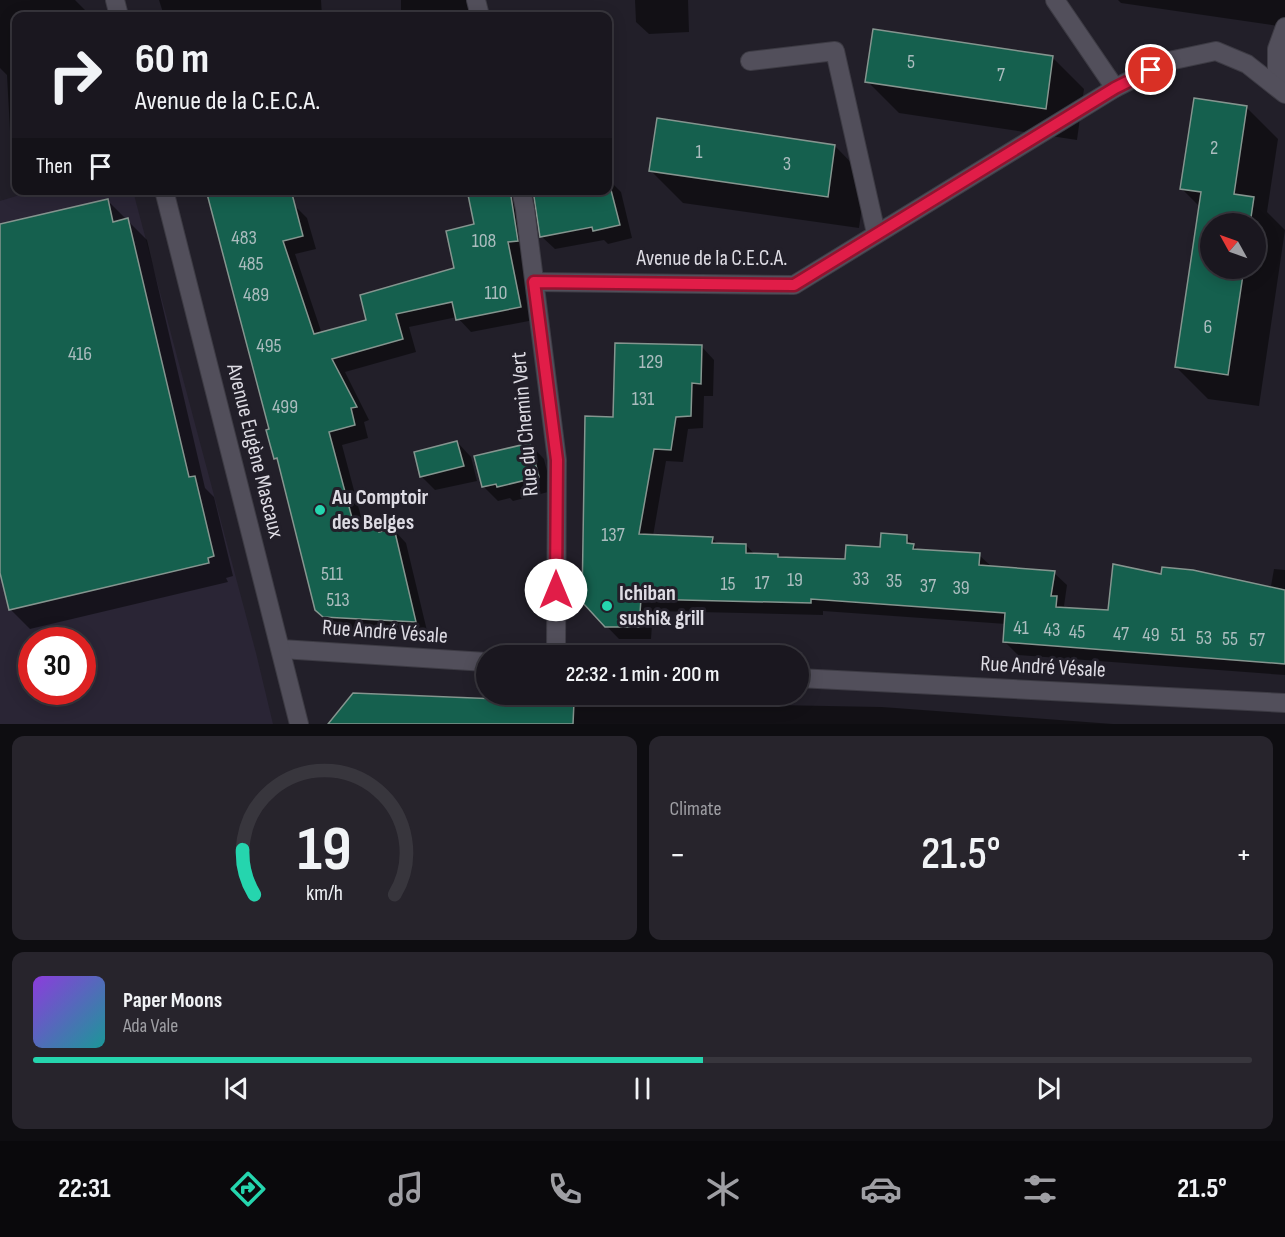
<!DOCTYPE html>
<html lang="en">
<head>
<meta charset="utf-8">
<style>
	:root { --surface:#1a171f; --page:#27242c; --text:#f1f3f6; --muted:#9f9fa4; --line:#38363d; --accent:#25d5ae }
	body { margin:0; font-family:"Sofia Sans Condensed",sans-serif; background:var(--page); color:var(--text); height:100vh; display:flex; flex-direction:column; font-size:22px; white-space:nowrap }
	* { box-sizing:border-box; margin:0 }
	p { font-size:20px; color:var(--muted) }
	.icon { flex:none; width:33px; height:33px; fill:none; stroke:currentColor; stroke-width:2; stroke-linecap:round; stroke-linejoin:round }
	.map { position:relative; height:724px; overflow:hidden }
	.sheet { display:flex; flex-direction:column; gap:12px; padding:12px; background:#0e0d11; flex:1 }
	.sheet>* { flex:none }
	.hud { position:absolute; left:12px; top:12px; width:600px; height:183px; border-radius:12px; box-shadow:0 3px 15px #0003,0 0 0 2px var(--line); background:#1a171f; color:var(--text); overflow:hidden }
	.needle { width:39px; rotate:310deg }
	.buttons { position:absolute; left:1200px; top:213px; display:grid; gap:12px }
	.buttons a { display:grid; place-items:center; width:66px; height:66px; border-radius:50%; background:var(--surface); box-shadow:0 3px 15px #0003,0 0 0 2px var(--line); font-size:30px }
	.speed { position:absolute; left:18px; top:627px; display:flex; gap:12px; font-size:30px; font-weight:700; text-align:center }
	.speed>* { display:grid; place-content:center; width:78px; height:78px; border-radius:50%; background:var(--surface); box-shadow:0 3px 15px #0003,0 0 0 2px var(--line); line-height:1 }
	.speed .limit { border:9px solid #d22; background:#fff; color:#111 }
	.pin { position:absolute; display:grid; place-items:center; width:51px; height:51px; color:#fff; margin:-26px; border:3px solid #fff; border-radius:50%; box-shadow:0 2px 6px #0007 }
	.me { position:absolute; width:66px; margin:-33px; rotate:0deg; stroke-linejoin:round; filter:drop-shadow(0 0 4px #0008) }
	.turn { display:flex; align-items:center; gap:21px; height:126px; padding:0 24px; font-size:27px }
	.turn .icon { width:78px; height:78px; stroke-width:2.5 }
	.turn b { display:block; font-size:42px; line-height:51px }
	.then { display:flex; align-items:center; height:57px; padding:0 24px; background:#0003; gap:12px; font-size:22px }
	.big { font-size:45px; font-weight:600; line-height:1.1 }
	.sheet .widget { flex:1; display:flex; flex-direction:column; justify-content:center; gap:9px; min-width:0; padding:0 21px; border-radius:12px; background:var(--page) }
	.sheet .dial { align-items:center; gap:0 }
	.dial svg { height:156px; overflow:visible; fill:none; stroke:var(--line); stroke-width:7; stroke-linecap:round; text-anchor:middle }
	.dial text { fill:var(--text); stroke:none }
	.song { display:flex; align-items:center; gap:18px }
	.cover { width:72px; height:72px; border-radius:9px; background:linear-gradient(135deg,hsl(270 70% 55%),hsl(180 70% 35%)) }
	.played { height:6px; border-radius:3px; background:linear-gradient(90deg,var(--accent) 55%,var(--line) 55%) }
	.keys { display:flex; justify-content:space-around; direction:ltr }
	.heat { display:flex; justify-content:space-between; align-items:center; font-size:33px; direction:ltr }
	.sheet .tiles { flex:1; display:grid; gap:12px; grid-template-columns:1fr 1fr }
	.widget:last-child { grid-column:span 2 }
	.trip { position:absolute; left:476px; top:645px; width:333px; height:60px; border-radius:30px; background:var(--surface); box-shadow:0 3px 15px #0003,0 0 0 2px var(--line); font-weight:600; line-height:60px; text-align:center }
	.tabs { display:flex; height:96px; justify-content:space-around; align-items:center; background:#0a090c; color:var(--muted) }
	.tabs .icon { width:42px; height:42px }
	.tabs .on { color:var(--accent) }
	.tabs b { font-size:27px; color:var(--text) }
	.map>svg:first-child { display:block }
</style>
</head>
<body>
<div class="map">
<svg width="1285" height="724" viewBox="0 0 1285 724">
	<rect width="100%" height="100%" fill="#221f29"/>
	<path fill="#2a2535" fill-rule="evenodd" d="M33,191H133L256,653L273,724H0V201ZM32,640H82V692H32Z"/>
	<g fill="#0007" fill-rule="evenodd">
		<polygon points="0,0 75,0 87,12 88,16 16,16 16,138 10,131 7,75 0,68"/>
		<polygon points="159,0 321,0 322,16 164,16"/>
		<polygon points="401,0 467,0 469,16 401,16"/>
		<polygon points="635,0 688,0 689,32 649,34 636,22"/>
		<polygon points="1118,0 1285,0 1285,27 1121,3"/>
		<polygon points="1052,57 1084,89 1077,140 899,113 867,81"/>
		<path d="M1246,107L1278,139L1267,212L1285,230L1259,406L1208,399L1176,367L1200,207L1182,189ZM1210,224H1256V268H1210Z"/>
		<polygon points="835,146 866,178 859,228 683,203 651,171"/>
		<polygon points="608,179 621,192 632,238 608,244 604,240 555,249 541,236 534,192 523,199 530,254 521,255 534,320 471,332 457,317 409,327 416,352 345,372 369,420 364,422 368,438 342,445 364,528 376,525 383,532 393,529 406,543 428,635 338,630 317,609 280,462 275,458 271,430 209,190 294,205 307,218 316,249 295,254 322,334 368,321 456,270 476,225 469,190 608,190"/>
		<polygon points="107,200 147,240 205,488 214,497 233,576 226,578 228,582 30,629 10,609 0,567 0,226"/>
		<polygon points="702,347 714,360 713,396 704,396 703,428 688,429 683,462 666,461 653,536 712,538 719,545 746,545 755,555 777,556 780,559 846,561 881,549 907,537 919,551 979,555 992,567 1054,573 1067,585 1064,606 1068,609 1109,612 1162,576 1263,586 1271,586 1274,569 1285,570 1285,675 1018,655 1005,642 1006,624 823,611 823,615 653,611 651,639 619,639 583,602 614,418"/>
		<polygon points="457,442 471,457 477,481 435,490 421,476"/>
		<polygon points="530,444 544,459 552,491 513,501 510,498 498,501 484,487 476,457"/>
		<polygon points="354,694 445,696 561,703 561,701 882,707 1113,724 345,724"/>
	</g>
	<g fill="#15604e" stroke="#85958f" stroke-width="1.5">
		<polygon points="873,29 1053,56 1046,109 865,82"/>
		<polygon points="1194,98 1247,106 1234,194 1254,197 1250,224 1210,224 1210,268 1244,268 1228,375 1175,367 1201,192 1180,189"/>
		<polygon points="657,118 835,145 828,197 649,171"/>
		<polygon points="206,190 291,190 303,236 283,241 314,334 366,320 360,295 454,268 446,231 474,224 467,190 510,190 518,241 508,242 521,307 456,320 452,302 396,314 403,339 332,359 357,407 351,408 355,425 329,432 355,529 376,523 379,532 394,528 416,622 323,617 315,610 277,458 274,459 266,430 269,429"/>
		<polygon points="533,190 611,190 620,225 593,231 592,227 540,237"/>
		<polygon points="108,199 113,222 128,218 189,477 195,476 214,556 208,558 209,563 9,610 0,573 0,224"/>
		<polygon points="615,343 702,345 701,384 692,383 691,416 676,417 671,450 654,449 639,534 713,537 712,543 746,544 746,553 778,554 778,557 845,559 846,545 880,547 881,533 907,535 907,543 914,544 913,549 980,553 979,565 1055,571 1051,596 1057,596 1056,607 1108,610 1113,564 1161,574 1162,567 1193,570 1285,590 1285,664 1003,642 1005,613 811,599 811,603 641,599 639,627 605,627 582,602 585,416 613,417"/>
		<polygon points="457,441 464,466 420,477 414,452"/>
		<polygon points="530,443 539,477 497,487 496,484 482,487 474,456"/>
		<polygon points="353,693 574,702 573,724 328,724"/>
	</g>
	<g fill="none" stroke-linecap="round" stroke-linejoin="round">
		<g stroke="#3d3b44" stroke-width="20">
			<g id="minor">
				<polyline points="476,0 480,16"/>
				<polyline points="1055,0 1115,88"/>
				<polyline points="750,61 835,51 876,233"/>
				<polyline points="1277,87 1277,49 1285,27"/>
				<polyline points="521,190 525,209 557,460 556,656"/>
				<polyline points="535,282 794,285 1115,88 1169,61 1216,51 1247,64 1285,94"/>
			</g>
		</g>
		<g stroke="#3d3b44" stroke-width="20">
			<g id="tertiary">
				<polyline points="281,649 486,662"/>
				<polyline points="798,678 1285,703"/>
			</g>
		</g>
		<g stroke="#3d3b44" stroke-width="20">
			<g id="secondary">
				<polyline points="115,0 119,16"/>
				<polyline points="164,190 299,724"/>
			</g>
		</g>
		<use href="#minor" stroke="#524f5b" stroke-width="18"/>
		<use href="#tertiary" stroke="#524f5b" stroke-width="18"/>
		<use href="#secondary" stroke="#524f5b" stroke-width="18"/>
	</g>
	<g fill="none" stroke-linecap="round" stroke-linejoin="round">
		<g stroke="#92132f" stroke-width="15">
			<polyline id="route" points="556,590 557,460 534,282 794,285 1115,88 1151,70"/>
		</g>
		<use href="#route" stroke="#e11d48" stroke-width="10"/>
	</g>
	<g fill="#25d5ae" stroke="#221f29" stroke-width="2">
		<circle cx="320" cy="510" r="6"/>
		<circle cx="607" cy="606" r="6"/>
	</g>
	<g text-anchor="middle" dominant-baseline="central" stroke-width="6" stroke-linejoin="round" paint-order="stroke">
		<g font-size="20" fill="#abbcbe">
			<text x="911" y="62">5</text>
			<text x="1001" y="75">7</text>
			<text x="1214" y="148">2</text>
			<text x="699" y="152">1</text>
			<text x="787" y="164">3</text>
			<text x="244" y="238">483</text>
			<text x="484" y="241">108</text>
			<text x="251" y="264">485</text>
			<text x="496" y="293">110</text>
			<text x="256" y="295">489</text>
			<text x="1208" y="327">6</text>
			<text x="269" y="346">495</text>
			<text x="80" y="354">416</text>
			<text x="651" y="362">129</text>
			<text x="643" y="399">131</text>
			<text x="285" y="407">499</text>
			<text x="613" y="535">137</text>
			<text x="332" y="574">511</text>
			<text x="861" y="579">33</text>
			<text x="795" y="580">19</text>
			<text x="894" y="581">35</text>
			<text x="762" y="583">17</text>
			<text x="728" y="584">15</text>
			<text x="928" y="586">37</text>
			<text x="961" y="588">39</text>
			<text x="338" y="600">513</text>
			<text x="1021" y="628">41</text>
			<text x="1052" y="630">43</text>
			<text x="1077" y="632">45</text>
			<text x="1121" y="634">47</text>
			<text x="1151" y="635">49</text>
			<text x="1178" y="635">51</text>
			<text x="1204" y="638">53</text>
			<text x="1230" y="639">55</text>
			<text x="1257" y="640">57</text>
		</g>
		<g font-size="22" fill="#dddbe3" stroke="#221f29">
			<text x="712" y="258">Avenue de la C.E.C.A.</text>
			<text transform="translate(525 424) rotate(-95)">Rue du Chemin Vert</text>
			<text transform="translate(255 451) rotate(76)">Avenue Eugène Mascaux</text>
			<text transform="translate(385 632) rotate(4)">Rue André Vésale</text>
			<text transform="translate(1043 667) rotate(3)">Rue André Vésale</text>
		</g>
		<g font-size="22" font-weight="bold" fill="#dddbe3" stroke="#221f29" text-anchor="start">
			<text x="332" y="497">Au Comptoir<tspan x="332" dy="25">des Belges</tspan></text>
			<text x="619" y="593">Ichiban<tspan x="619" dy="25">sushi&amp; grill</tspan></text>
		</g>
	</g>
</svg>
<div class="buttons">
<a><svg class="needle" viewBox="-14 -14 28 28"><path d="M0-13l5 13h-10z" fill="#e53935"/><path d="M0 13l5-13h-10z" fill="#9f9fa4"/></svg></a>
</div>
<div class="speed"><div class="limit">30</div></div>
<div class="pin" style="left:1151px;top:70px;background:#d93025"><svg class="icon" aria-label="arrive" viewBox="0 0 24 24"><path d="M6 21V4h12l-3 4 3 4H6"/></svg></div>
<svg class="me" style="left:556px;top:590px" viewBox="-20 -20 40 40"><circle r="19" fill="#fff"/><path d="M0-13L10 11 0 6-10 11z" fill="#e11d48"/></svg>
<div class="trip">22:32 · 1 min · 200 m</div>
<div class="hud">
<div class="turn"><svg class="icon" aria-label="right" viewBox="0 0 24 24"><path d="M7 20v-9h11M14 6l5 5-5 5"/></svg><div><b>60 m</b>Avenue de la C.E.C.A.</div></div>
<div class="then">Then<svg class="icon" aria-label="arrive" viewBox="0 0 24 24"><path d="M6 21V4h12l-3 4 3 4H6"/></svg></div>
</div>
</div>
<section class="sheet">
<div class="tiles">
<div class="widget dial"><svg viewBox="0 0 100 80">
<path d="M14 69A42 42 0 1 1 86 69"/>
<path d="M14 69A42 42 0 0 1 8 46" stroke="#25d5ae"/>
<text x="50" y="56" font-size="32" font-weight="700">19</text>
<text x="50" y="72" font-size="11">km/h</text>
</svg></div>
<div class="widget"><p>Climate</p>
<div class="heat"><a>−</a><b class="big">21.5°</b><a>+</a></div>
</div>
<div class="widget">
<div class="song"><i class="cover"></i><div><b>Paper Moons</b><p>Ada Vale</p></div></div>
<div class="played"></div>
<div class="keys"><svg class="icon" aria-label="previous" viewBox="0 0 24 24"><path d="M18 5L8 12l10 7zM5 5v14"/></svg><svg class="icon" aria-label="pause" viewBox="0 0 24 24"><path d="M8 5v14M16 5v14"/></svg><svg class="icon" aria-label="next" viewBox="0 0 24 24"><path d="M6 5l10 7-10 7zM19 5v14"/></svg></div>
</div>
</div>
</section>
<nav class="tabs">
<b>22:31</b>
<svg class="icon on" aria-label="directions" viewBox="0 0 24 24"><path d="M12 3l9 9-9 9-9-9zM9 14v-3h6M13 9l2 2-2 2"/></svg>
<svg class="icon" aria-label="music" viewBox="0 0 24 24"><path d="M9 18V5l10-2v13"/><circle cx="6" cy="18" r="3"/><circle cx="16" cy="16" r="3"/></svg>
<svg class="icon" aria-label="phone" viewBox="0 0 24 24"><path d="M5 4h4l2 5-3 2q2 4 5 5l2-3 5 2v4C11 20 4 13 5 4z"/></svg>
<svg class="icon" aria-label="climate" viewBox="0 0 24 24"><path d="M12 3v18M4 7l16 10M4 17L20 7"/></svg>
<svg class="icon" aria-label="car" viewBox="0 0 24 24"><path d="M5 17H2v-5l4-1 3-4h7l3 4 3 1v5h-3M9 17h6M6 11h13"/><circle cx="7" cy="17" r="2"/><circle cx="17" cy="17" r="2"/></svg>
<svg class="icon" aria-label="filters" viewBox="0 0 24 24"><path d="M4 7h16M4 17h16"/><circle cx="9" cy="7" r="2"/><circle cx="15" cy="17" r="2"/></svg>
<b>21.5°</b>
</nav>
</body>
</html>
